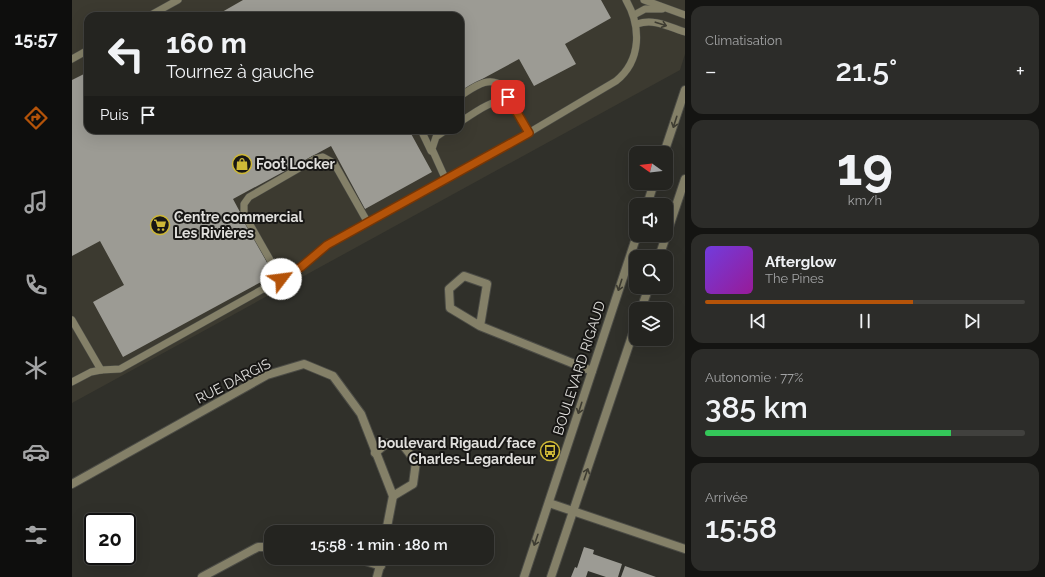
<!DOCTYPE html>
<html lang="fr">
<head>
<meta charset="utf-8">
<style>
	:root { --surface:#242420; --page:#2c2c29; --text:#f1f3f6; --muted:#a3a4a5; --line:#41413e; --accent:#b45309 }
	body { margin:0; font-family:Raleway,sans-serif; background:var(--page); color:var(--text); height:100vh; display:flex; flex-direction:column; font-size:15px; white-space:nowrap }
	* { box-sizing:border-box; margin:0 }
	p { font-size:13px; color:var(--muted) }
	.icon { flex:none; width:22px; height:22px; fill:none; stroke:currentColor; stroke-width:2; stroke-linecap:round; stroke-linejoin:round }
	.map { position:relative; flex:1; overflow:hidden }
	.details { display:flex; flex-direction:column; gap:6px; padding:6px; background:#141412; width:360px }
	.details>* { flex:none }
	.banner { position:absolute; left:12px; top:12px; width:380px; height:122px; border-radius:12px; box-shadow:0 4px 16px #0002,0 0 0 1px var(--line); background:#242420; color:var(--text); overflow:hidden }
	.needle { width:26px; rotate:284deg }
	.tools { position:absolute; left:557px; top:146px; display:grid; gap:8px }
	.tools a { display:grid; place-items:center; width:44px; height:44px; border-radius:8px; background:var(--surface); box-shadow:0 4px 16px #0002,0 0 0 1px var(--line); font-size:20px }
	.speed { position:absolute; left:12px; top:513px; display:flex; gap:8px; font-size:20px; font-weight:700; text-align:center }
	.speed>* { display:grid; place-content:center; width:52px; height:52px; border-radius:50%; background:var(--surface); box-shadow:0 4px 16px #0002,0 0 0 1px var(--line); line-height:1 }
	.speed .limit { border:2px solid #111; border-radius:6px; background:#fff; color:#111 }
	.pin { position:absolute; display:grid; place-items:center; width:34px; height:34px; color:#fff; margin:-17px; border-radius:8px; box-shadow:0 2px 6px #0006 }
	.me { position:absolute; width:44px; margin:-22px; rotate:60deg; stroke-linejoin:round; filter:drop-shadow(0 0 3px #0008) }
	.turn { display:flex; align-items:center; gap:14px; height:84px; padding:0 16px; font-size:18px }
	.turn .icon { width:52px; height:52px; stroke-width:2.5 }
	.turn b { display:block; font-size:28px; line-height:34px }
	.then { display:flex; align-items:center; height:38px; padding:0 16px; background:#0003; gap:8px; font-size:15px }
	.big { font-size:30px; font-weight:600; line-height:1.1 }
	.details .widget { flex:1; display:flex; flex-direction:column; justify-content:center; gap:6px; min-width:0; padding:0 14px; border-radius:12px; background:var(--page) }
	.details .dial { align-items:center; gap:0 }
	.dial b { font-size:52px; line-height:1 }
	.song { display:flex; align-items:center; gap:12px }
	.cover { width:48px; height:48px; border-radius:6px; background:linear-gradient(135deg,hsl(260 70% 55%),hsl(300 70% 35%)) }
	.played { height:4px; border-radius:2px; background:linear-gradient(90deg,var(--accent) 65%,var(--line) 65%) }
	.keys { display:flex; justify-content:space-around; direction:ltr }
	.heat { display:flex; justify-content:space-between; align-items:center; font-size:22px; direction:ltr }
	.charge { height:6px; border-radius:3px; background:linear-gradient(90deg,#34c759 77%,var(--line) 0) }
	.trip { position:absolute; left:192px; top:525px; width:230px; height:40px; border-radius:12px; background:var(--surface); box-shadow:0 4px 16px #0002,0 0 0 1px var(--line); font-weight:600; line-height:40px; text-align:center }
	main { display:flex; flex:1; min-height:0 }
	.tab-bar { display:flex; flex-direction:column; width:72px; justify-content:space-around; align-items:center; background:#0e0e0d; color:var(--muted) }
	.tab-bar .icon { width:28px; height:28px }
	.tab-bar .current { color:var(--accent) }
	.tab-bar b { font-size:18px; color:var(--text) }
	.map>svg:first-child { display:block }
</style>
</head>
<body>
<main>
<nav class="tab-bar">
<b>15:57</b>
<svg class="icon current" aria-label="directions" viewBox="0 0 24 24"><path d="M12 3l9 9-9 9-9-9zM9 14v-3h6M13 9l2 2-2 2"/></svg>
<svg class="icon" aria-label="music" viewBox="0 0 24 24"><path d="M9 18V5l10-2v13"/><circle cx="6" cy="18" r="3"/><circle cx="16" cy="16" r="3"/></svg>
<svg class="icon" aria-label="phone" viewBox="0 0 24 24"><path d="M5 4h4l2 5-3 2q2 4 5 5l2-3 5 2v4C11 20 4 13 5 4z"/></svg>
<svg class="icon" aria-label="climate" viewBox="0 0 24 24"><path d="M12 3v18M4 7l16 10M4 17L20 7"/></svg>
<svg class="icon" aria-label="car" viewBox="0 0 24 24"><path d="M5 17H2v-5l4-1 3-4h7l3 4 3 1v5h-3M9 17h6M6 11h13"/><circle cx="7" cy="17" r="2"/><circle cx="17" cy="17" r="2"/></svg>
<svg class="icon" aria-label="filters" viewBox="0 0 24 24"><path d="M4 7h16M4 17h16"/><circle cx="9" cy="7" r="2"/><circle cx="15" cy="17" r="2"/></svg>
</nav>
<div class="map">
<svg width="613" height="577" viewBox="0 0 613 577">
	<rect width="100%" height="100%" fill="#30302a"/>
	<path fill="#3c3a30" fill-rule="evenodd" d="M0,0H613V54L608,70L0,403ZM16,16H388V130H16Z"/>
	<g fill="#9c9b94">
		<polygon points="171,0 529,0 539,18 493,44 504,64 462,86 447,59 388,91 388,16 143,16"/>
		<polygon points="16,72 16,130 337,130 360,172 293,209 259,146 161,199 202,275 51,357 21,302 52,285 28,241 0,256 0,80"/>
		<polygon points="512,547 522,550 521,554 550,564 546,577 534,577 516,571 514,577 499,577 503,567 505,568"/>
		<polygon points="553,566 584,577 549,577"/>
	</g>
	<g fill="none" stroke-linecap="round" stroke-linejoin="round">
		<g stroke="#4c4c46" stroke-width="8">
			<g id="service">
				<polyline points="572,0 613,15"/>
				<polyline points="562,15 573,9 590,9"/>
				<polyline points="77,16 106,0"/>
				<path d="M565,24C582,18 597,27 613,32"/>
				<polyline points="0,59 16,50"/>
				<path d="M388,96C401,88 417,74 431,87L457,133"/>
				<path d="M388,122C402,114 425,93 440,105"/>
				<polyline points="349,130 359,151"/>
				<polyline points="374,130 364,137 360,149 374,180"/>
				<polyline points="209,279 172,214 172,204 177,197 243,159 251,157 262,163 296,223"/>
				<path d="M0,320L29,370L48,369L209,279L229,267L255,245L431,148L544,81C570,60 569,26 554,0"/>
				<polyline points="0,382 19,372 29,370"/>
			</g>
		</g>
		<g stroke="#4c4c46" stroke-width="10">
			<g id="minor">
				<polyline points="408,326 415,284 392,276 377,289 378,308 408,326 520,371"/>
				<polyline points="303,453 315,443 331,445 344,462 341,484 321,496"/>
				<polyline points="0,484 195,375 232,364 261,376 289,414 321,496 314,532"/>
				<polyline points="477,503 613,549"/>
				<polyline points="284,558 309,566"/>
				<polyline points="130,577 186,547 199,547"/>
				<polyline points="305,577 310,558"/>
			</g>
		</g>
		<g stroke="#4c4c46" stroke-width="10">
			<g id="tertiary">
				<polyline points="592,153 613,90"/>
				<polyline points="575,205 582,183"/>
				<polyline points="587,257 613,179"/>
				<polyline points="569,309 577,287"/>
				<polyline points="452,577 565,235"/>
				<polyline points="479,577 564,324"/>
			</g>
		</g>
		<use href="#service" stroke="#848068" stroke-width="7"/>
		<use href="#minor" stroke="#848068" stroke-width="8"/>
		<use href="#tertiary" stroke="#848068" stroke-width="8"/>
	</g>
	<defs><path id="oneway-shaft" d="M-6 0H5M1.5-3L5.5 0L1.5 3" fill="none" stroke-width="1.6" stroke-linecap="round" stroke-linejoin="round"/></defs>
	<g stroke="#3e3c32">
		<use href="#oneway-shaft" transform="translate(589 24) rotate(18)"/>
		<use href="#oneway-shaft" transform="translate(603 122) rotate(108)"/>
		<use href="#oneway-shaft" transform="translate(548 285) rotate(108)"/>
		<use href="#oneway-shaft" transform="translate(508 408) rotate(108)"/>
		<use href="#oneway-shaft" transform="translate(514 474) rotate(-71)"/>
		<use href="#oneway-shaft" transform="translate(464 540) rotate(109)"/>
	</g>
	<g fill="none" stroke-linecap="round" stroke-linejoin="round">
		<g stroke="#753606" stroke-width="10">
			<polyline id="route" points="209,279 229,267 255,245 457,133 436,97"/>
		</g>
		<use href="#route" stroke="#b45309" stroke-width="7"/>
	</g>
	<defs>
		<g id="shop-ring" transform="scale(1)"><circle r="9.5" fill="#181715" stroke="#ceb837" stroke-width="1.5"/><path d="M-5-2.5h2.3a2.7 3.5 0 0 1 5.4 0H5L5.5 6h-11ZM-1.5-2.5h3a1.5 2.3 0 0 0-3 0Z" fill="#ceb837"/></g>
		<g id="supermarket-ring" transform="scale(1)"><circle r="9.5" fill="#181715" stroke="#ceb837" stroke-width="1.5"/><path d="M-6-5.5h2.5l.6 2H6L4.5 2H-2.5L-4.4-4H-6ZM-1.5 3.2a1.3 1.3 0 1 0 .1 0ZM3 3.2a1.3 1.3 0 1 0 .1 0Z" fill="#ceb837"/></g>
		<g id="bus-ring" transform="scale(1)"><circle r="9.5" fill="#181715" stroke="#ceb837" stroke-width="1.5"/><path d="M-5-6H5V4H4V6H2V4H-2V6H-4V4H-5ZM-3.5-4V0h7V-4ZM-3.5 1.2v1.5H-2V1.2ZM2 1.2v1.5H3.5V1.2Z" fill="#ceb837"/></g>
	</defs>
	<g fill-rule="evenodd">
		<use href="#shop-ring" x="170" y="164"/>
		<use href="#supermarket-ring" x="88" y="225"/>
		<use href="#bus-ring" x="478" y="451"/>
	</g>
	<g text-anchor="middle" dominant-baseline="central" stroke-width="4" stroke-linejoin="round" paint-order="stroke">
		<g font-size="14" font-weight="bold" fill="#e0dfdc" stroke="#181715" text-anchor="start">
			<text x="184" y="164">Foot Locker</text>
			<text x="102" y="217">Centre commercial<tspan x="102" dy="16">Les Rivières</tspan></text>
			<text x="464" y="443" text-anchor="end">boulevard Rigaud/face<tspan x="464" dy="16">Charles-Legardeur</tspan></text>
		</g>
		<g font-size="14" fill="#e0dfdc" stroke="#181715">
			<text transform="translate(507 368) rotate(-72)">BOULEVARD RIGAUD</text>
			<text transform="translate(161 381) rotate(-27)">RUE DARGIS</text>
		</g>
	</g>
</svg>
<div class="tools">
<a><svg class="needle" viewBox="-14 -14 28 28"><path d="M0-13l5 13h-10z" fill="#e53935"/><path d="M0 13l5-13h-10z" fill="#a3a4a5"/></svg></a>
<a><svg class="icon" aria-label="sound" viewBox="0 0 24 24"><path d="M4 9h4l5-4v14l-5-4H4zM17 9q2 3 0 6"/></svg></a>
<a><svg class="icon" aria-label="search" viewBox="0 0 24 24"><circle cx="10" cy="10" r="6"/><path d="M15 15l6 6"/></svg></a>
<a><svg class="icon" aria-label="layers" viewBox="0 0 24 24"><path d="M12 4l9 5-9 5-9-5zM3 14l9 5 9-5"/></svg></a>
</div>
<div class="speed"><div class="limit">20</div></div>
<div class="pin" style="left:436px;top:97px;background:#d93025"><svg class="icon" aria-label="arrive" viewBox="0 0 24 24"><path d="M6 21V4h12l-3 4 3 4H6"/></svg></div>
<svg class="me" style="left:209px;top:279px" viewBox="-20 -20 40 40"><circle r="19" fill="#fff"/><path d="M0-13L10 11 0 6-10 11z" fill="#b45309"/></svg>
<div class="trip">15:58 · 1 min · 180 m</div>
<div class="banner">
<div class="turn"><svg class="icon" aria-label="left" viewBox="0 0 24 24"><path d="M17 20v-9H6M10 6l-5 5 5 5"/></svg><div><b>160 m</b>Tournez à gauche</div></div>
<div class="then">Puis<svg class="icon" aria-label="arrive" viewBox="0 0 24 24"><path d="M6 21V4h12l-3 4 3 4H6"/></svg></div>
</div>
</div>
<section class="details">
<div class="widget"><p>Climatisation</p>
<div class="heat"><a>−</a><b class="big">21.5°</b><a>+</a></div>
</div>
<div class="widget dial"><b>19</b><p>km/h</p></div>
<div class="widget">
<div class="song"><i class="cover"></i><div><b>Afterglow</b><p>The Pines</p></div></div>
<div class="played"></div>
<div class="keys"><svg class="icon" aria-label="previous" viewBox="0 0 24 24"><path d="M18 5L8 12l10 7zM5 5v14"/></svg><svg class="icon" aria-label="pause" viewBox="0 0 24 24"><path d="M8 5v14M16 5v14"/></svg><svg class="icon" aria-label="next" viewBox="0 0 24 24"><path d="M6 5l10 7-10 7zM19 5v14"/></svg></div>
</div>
<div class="widget"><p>Autonomie · 77%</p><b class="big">385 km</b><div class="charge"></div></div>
<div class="widget"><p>Arrivée</p><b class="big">15:58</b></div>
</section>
</main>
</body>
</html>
